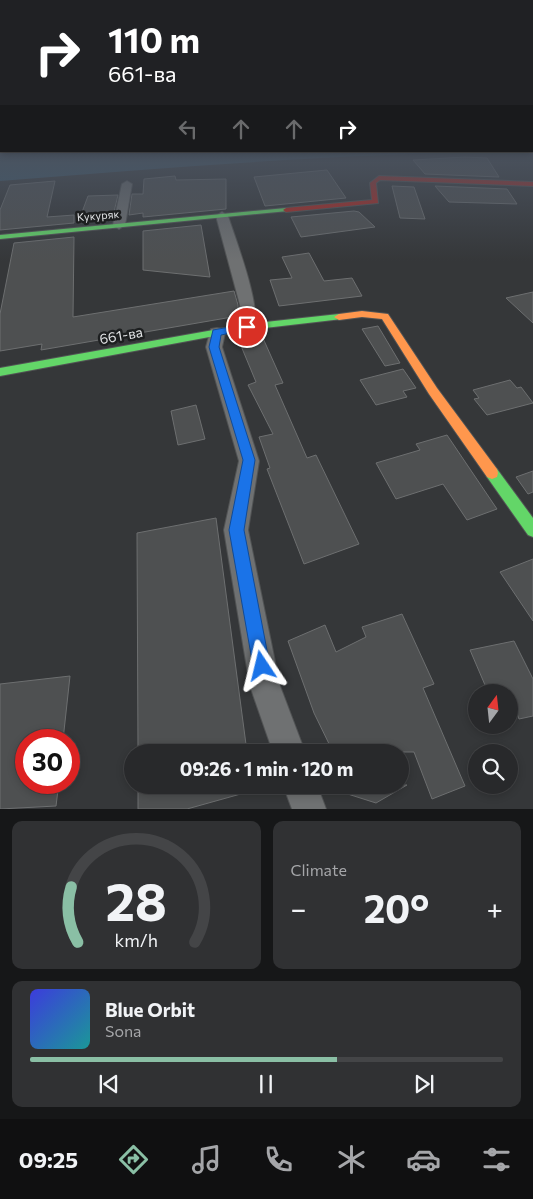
<!DOCTYPE html>
<html lang="en">
<head>
<meta charset="utf-8">
<style>
	:root { --surface:#28292b; --page:#303133; --text:#f1f3f6; --muted:#a5a6a9; --line:#444547; --accent:#8abfa5 }
	body { margin:0; font-family:Commissioner,sans-serif; background:var(--page); color:var(--text); height:100vh; display:flex; flex-direction:column; font-size:19px; white-space:nowrap }
	* { box-sizing:border-box; margin:0 }
	p { font-size:16px; color:var(--muted) }
	.icon { flex:none; width:28px; height:28px; fill:none; stroke:currentColor; stroke-width:2; stroke-linecap:round; stroke-linejoin:round }
	.map { position:relative; height:809px; overflow:hidden }
	.side { display:flex; flex-direction:column; gap:12px; padding:12px; background:#161718; flex:1 }
	.side>* { flex:none }
	.top-card { position:absolute; left:0px; top:0px; width:534px; height:152px; box-shadow:0 2px 8px #0003,0 0 0 1px var(--line); background:#202124; color:#fff; overflow:hidden }
	.needle { width:32px; rotate:15deg }
	.fabs { position:absolute; left:468px; top:684px; display:grid; gap:10px }
	.fabs a { display:grid; place-items:center; width:50px; height:50px; border-radius:50%; background:var(--surface); box-shadow:0 2px 8px #0003,0 0 0 1px var(--line); font-size:25px }
	.speed { position:absolute; left:15px; top:729px; display:flex; gap:10px; font-size:25px; font-weight:700; text-align:center }
	.speed>* { display:grid; place-content:center; width:65px; height:65px; border-radius:50%; background:var(--surface); box-shadow:0 2px 8px #0003,0 0 0 1px var(--line); line-height:1 }
	.speed .limit { border:8px solid #d22; background:#fff; color:#111 }
	.pin { position:absolute; display:grid; place-items:center; width:42px; height:42px; color:#fff; margin:-21px; border:2px solid #fff; border-radius:50%; box-shadow:0 1px 5px #0007 }
	.me { position:absolute; width:55px; margin:-28px; rotate:350deg; stroke-linejoin:round; filter:drop-shadow(0 0 4px #0008) }
	.turn { display:flex; align-items:center; gap:18px; height:105px; padding:0 25px; font-size:22px }
	.turn .icon { width:65px; height:65px; stroke-width:2.5 }
	.turn b { display:block; font-size:35px; line-height:42px }
	.lanes { display:flex; align-items:center; height:48px; padding:0 25px; background:#0003; justify-content:center; gap:25px; direction:ltr }
	.lanes .off { opacity:.35 }
	.big { font-size:38px; font-weight:700; line-height:1.1 }
	.side .card { flex:1; display:flex; flex-direction:column; justify-content:center; gap:8px; min-width:0; padding:0 18px; border-radius:10px; background:var(--page) }
	.side .dial { align-items:center; gap:0 }
	.dial svg { height:130px; overflow:visible; fill:none; stroke:var(--line); stroke-width:7; stroke-linecap:round; text-anchor:middle }
	.dial text { fill:var(--text); stroke:none }
	.song { display:flex; align-items:center; gap:15px }
	.cover { width:60px; height:60px; border-radius:8px; background:linear-gradient(135deg,hsl(240 70% 55%),hsl(180 70% 35%)) }
	.played { height:5px; border-radius:2px; background:linear-gradient(90deg,var(--accent) 65%,var(--line) 65%) }
	.keys { display:flex; justify-content:space-around; direction:ltr }
	.heat { display:flex; justify-content:space-between; align-items:center; font-size:28px; direction:ltr }
	.side .tiles { flex:1; display:grid; gap:12px; grid-template-columns:1fr 1fr }
	.card:last-child { grid-column:span 2 }
	.trip { position:absolute; left:124px; top:744px; width:285px; height:50px; border-radius:25px; background:var(--surface); box-shadow:0 2px 8px #0003,0 0 0 1px var(--line); font-weight:700; line-height:50px; text-align:center }
	.menu { display:flex; height:80px; justify-content:space-around; align-items:center; background:#101011; color:var(--muted) }
	.menu .icon { width:35px; height:35px }
	.menu .selected { color:var(--accent) }
	.menu b { font-size:22px; color:var(--text) }
	.map>svg:first-child { display:block }
</style>
</head>
<body>
<div class="map">
<svg width="533" height="809" viewBox="0 0 533 809">
	<rect width="100%" height="100%" fill="#353739"/>
	<path fill="#3a5a6f" d="M0,148L1,151H532L533,148V152C355,152 177,167 0,181Z"/>
	<g fill="#4e5051" stroke="#6d6f70">
		<polygon points="465,157 487,158 499,177 425,174 413,160"/>
		<polygon points="327,170 346,198 265,206 254,177"/>
		<polygon points="175,176 176,180 226,179 226,209 143,217 143,213 129,215 132,194 143,194 144,179"/>
		<polygon points="55,181 47,217 74,215 74,223 0,230 0,210 10,185"/>
		<polygon points="392,186 414,187 425,219 400,218"/>
		<polygon points="435,186 507,189 517,204 449,202"/>
		<polygon points="118,195 113,216 109,216 108,220 78,223 88,196"/>
		<polygon points="354,211 359,212 375,227 301,237 291,217"/>
		<polygon points="201,225 210,277 143,270 143,231"/>
		<polygon points="74,237 73,317 234,291 238,305 238,316 41,350 42,344 0,351 0,314 14,243"/>
		<polygon points="309,253 324,281 352,278 362,296 279,306 270,280 292,278 282,257"/>
		<polygon points="533,292 533,323 506,298"/>
		<polygon points="378,326 400,363 385,366 362,329"/>
		<polygon points="262,336 283,383 275,385 307,458 316,455 359,544 304,564 267,469 270,468 259,437 273,434 248,385 256,382 239,341"/>
		<polygon points="403,369 416,388 403,391 407,397 376,405 360,380"/>
		<polygon points="510,380 517,388 521,387 533,403 487,415 474,399 479,398 473,390"/>
		<polygon points="196,405 205,439 178,445 171,411"/>
		<polygon points="447,435 497,509 467,520 443,484 396,499 376,463 420,450 416,444"/>
		<polygon points="533,471 533,492 528,494 516,477"/>
		<polygon points="216,518 247,752 138,752 137,533"/>
		<polygon points="533,559 533,621 500,572"/>
		<polygon points="402,614 434,684 423,688 465,786 432,799 414,752 333,752 314,713 288,641 325,625 336,652 366,637 362,627"/>
		<polygon points="514,641 533,679 533,716 519,719 509,692 488,692 470,650"/>
		<polygon points="70,676 63,740 26,740 26,782 59,782 56,806 0,809 0,684"/>
		<polygon points="138,785 254,785 255,790 187,809 138,809"/>
		<polygon points="332,785 407,785 376,803 332,789"/>
	</g>
	<g fill="none" stroke-linecap="round" stroke-linejoin="round">
		<g stroke="#515354" stroke-width="2">
			<g id="street">
				<polygon points="127,181 132,184 125,225 119,229 113,225 122,184"/>
				<path d="M222,212L228,216C235,238 264,313 253,331H241L239,327L240,305L216,216Z"/>
				<polygon points="217,328 223,329 225,333 222,347 259,461 248,530 280,686 305,752 273,752 250,686 224,530 239,461 206,347 211,329"/>
				<polygon points="283,785 317,785 326,809 292,809"/>
			</g>
		</g>
		<g stroke="#515354" stroke-width="2">
			<g id="fast">
				<polygon points="286,208 288,209 288,211 0,239 0,235"/>
				<polygon points="339,314 344,317 342,319 247,330 0,376 0,368 247,324"/>
				<polygon points="492,467 497,469 533,518 533,537 528,535 487,477 486,473 487,469"/>
			</g>
		</g>
		<g stroke="#515354" stroke-width="2">
			<polygon id="slow" points="362,311 388,314 437,388 497,469 498,473 497,477 492,479 487,477 429,394 382,319 362,317 339,320 334,317 339,314"/>
		</g>
		<g stroke="#515354" stroke-width="2">
			<polygon id="jam" points="379,176 533,182 533,186 380,180 376,183 378,203 286,212 283,210 286,208 372,200 370,183"/>
		</g>
		<use href="#street" fill="#6f7172" fill-rule="evenodd"/>
		<use href="#fast" fill="#63d668" fill-rule="evenodd"/>
		<use href="#slow" fill="#ff974d" fill-rule="evenodd"/>
		<use href="#jam" fill="#b3261e" fill-rule="evenodd"/>
	</g>
	<linearGradient id="sky" x2="0" y2="1"><stop stop-color="#1d1e1f"/><stop offset="0.57" stop-color="#4b535f"/><stop offset="1" stop-color="#4b535f" stop-opacity="0"/></linearGradient>
	<rect width="533" height="261" fill="url(#sky)"/>
	<polygon fill="#1a73e8" stroke="#114b97" points="247,324 252,327 251,329 221,335 219,347 255,460 244,530 270,666 268,673 262,675 255,673 253,666 229,530 243,460 209,347 213,330"/>
	<g text-anchor="middle" dominant-baseline="central" stroke-width="5" stroke-linejoin="round" paint-order="stroke">
		<g font-size="11" fill="#e2e4e6" stroke="#1d1f20">
			<text transform="translate(98 215) rotate(-5)">Кукуряк</text>
		</g>
		<g font-size="14" fill="#e2e4e6" stroke="#1d1f20">
			<text transform="translate(121 335) rotate(-10)">661-ва</text>
		</g>
	</g>
</svg>
<div class="fabs">
<a><svg class="needle" viewBox="-14 -14 28 28"><path d="M0-13l5 13h-10z" fill="#e53935"/><path d="M0 13l5-13h-10z" fill="#a5a6a9"/></svg></a>
<a><svg class="icon" aria-label="search" viewBox="0 0 24 24"><circle cx="10" cy="10" r="6"/><path d="M15 15l6 6"/></svg></a>
</div>
<div class="speed"><div class="limit">30</div></div>
<div class="pin" style="left:247px;top:327px;background:#d93025"><svg class="icon" aria-label="arrive" viewBox="0 0 24 24"><path d="M6 21V4h12l-3 4 3 4H6"/></svg></div>
<svg class="me" style="left:262px;top:666px" viewBox="-20 -20 40 40"><path d="M0-17L14 15 0 8-14 15z" fill="#1a73e8" stroke="#fff" stroke-width="4"/></svg>
<div class="trip">09:26 · 1 min · 120 m</div>
<div class="top-card">
<div class="turn"><svg class="icon" aria-label="right" viewBox="0 0 24 24"><path d="M7 20v-9h11M14 6l5 5-5 5"/></svg><div><b>110 m</b>661-ва</div></div>
<div class="lanes"><svg class="icon off" aria-label="left" viewBox="0 0 24 24"><path d="M17 20v-9H6M10 6l-5 5 5 5"/></svg><svg class="icon off" aria-label="ahead" viewBox="0 0 24 24"><path d="M12 20V5M6 11l6-6 6 6"/></svg><svg class="icon off" aria-label="ahead" viewBox="0 0 24 24"><path d="M12 20V5M6 11l6-6 6 6"/></svg><svg class="icon" aria-label="right" viewBox="0 0 24 24"><path d="M7 20v-9h11M14 6l5 5-5 5"/></svg></div>
</div>
</div>
<section class="side">
<div class="tiles">
<div class="card dial"><svg viewBox="0 0 100 80">
<path d="M14 69A42 42 0 1 1 86 69"/>
<path d="M14 69A42 42 0 0 1 10 35" stroke="#8abfa5"/>
<text x="50" y="56" font-size="32" font-weight="700">28</text>
<text x="50" y="72" font-size="11">km/h</text>
</svg></div>
<div class="card"><p>Climate</p>
<div class="heat"><a>−</a><b class="big">20°</b><a>+</a></div>
</div>
<div class="card">
<div class="song"><i class="cover"></i><div><b>Blue Orbit</b><p>Sona</p></div></div>
<div class="played"></div>
<div class="keys"><svg class="icon" aria-label="previous" viewBox="0 0 24 24"><path d="M18 5L8 12l10 7zM5 5v14"/></svg><svg class="icon" aria-label="pause" viewBox="0 0 24 24"><path d="M8 5v14M16 5v14"/></svg><svg class="icon" aria-label="next" viewBox="0 0 24 24"><path d="M6 5l10 7-10 7zM19 5v14"/></svg></div>
</div>
</div>
</section>
<nav class="menu">
<b>09:25</b>
<svg class="icon selected" aria-label="directions" viewBox="0 0 24 24"><path d="M12 3l9 9-9 9-9-9zM9 14v-3h6M13 9l2 2-2 2"/></svg>
<svg class="icon" aria-label="music" viewBox="0 0 24 24"><path d="M9 18V5l10-2v13"/><circle cx="6" cy="18" r="3"/><circle cx="16" cy="16" r="3"/></svg>
<svg class="icon" aria-label="phone" viewBox="0 0 24 24"><path d="M5 4h4l2 5-3 2q2 4 5 5l2-3 5 2v4C11 20 4 13 5 4z"/></svg>
<svg class="icon" aria-label="climate" viewBox="0 0 24 24"><path d="M12 3v18M4 7l16 10M4 17L20 7"/></svg>
<svg class="icon" aria-label="car" viewBox="0 0 24 24"><path d="M5 17H2v-5l4-1 3-4h7l3 4 3 1v5h-3M9 17h6M6 11h13"/><circle cx="7" cy="17" r="2"/><circle cx="17" cy="17" r="2"/></svg>
<svg class="icon" aria-label="filters" viewBox="0 0 24 24"><path d="M4 7h16M4 17h16"/><circle cx="9" cy="7" r="2"/><circle cx="15" cy="17" r="2"/></svg>
</nav>
</body>
</html>
